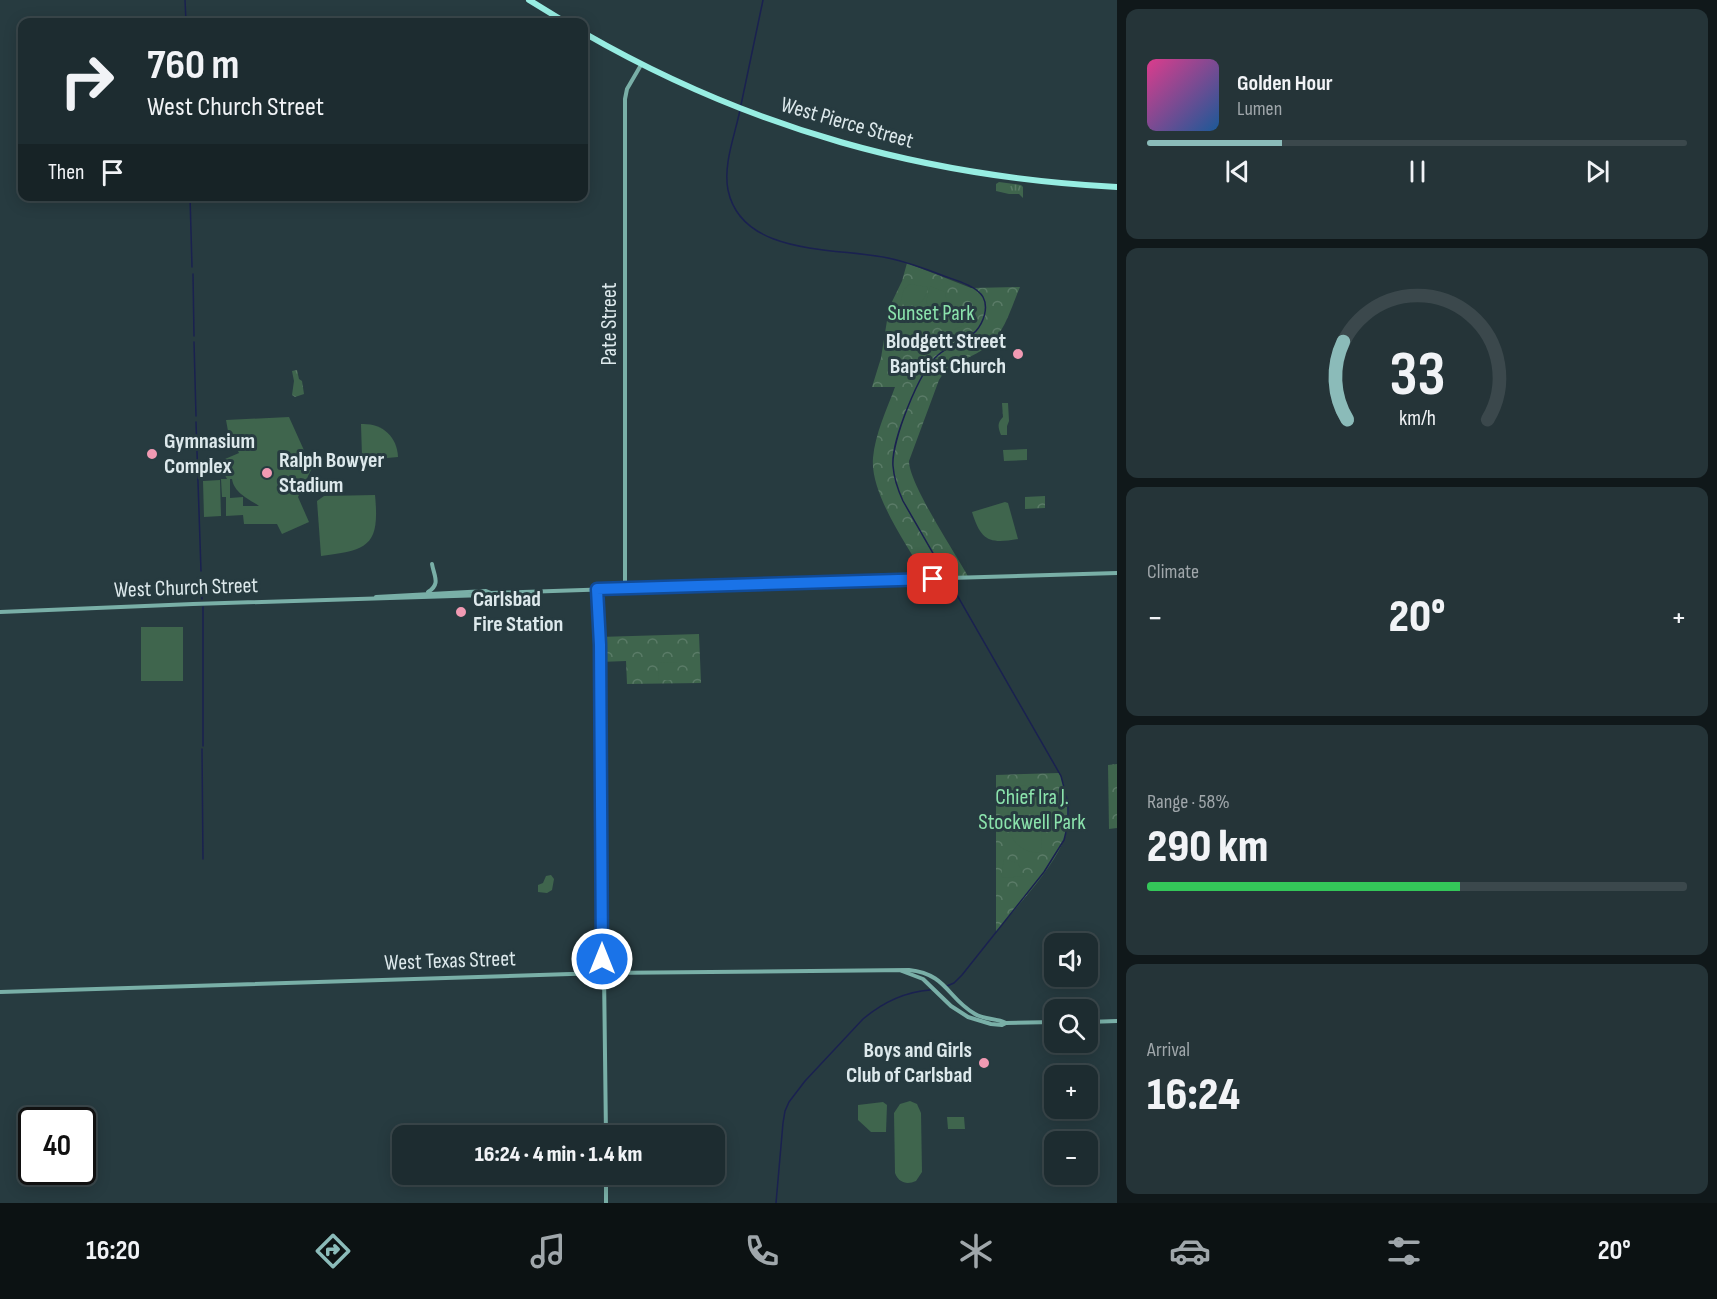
<!DOCTYPE html>
<html lang="en">
<head>
<meta charset="utf-8">
<style>
	:root { --surface:#1d2c30; --page:#253438; --text:#f1f3f6; --muted:#a0a7ab; --line:#3b484c; --accent:#8bbbb9 }
	body { margin:0; font-family:"Sofia Sans Condensed",sans-serif; background:var(--page); color:var(--text); height:100vh; display:flex; flex-direction:column; font-size:22px; white-space:nowrap }
	* { box-sizing:border-box; margin:0 }
	p { font-size:20px; color:var(--muted) }
	.icon { flex:none; width:33px; height:33px; fill:none; stroke:currentColor; stroke-width:2; stroke-linecap:round; stroke-linejoin:round }
	.map { position:relative; flex:1; overflow:hidden }
	.side { display:flex; flex-direction:column; gap:9px; padding:9px; background:#10181a; width:600px }
	.side>* { flex:none }
	.banner { position:absolute; left:18px; top:18px; width:570px; height:183px; border-radius:12px; box-shadow:0 3px 15px #0003,0 0 0 2px var(--line); background:#1d2c30; color:var(--text); overflow:hidden }
	.tools { position:absolute; left:1044px; top:933px; display:grid; gap:12px }
	.tools a { display:grid; place-items:center; width:54px; height:54px; border-radius:12px; background:var(--surface); box-shadow:0 3px 15px #0003,0 0 0 2px var(--line); font-size:30px }
	.speed { position:absolute; left:18px; top:1107px; display:flex; gap:12px; font-size:30px; font-weight:700; text-align:center }
	.speed>* { display:grid; place-content:center; width:78px; height:78px; border-radius:50%; background:var(--surface); box-shadow:0 3px 15px #0003,0 0 0 2px var(--line); line-height:1 }
	.speed .limit { border:3px solid #111; border-radius:9px; background:#fff; color:#111 }
	.pin { position:absolute; display:grid; place-items:center; width:51px; height:51px; color:#fff; margin:-26px; border-radius:12px; box-shadow:0 3px 9px #0006 }
	.me { position:absolute; width:66px; margin:-33px; rotate:0deg; stroke-linejoin:round; filter:drop-shadow(0 0 4px #0008) }
	.turn { display:flex; align-items:center; gap:21px; height:126px; padding:0 30px; font-size:27px }
	.turn .icon { width:78px; height:78px; stroke-width:2.5 }
	.turn b { display:block; font-size:42px; line-height:51px }
	.then { display:flex; align-items:center; height:57px; padding:0 30px; background:#0003; gap:12px; font-size:22px }
	.big { font-size:45px; font-weight:800; line-height:1.1 }
	.side .widget { flex:1; display:flex; flex-direction:column; justify-content:center; gap:9px; min-width:0; padding:0 21px; border-radius:12px; background:var(--page) }
	.side .dial { align-items:center; gap:0 }
	.dial svg { height:156px; overflow:visible; fill:none; stroke:var(--line); stroke-width:7; stroke-linecap:round; text-anchor:middle }
	.dial text { fill:var(--text); stroke:none }
	.song { display:flex; align-items:center; gap:18px }
	.cover { width:72px; height:72px; border-radius:9px; background:linear-gradient(135deg,hsl(330 70% 55%),hsl(210 70% 35%)) }
	.played { height:6px; border-radius:3px; background:linear-gradient(90deg,var(--accent) 25%,var(--line) 25%) }
	.keys { display:flex; justify-content:space-around; direction:ltr }
	.heat { display:flex; justify-content:space-between; align-items:center; font-size:33px; direction:ltr }
	.charge { height:9px; border-radius:4px; background:linear-gradient(90deg,#34c759 58%,var(--line) 0) }
	.trip { position:absolute; left:392px; top:1125px; width:333px; height:60px; border-radius:12px; background:var(--surface); box-shadow:0 3px 15px #0003,0 0 0 2px var(--line); font-weight:800; line-height:60px; text-align:center }
	.tabs { display:flex; height:96px; justify-content:space-around; align-items:center; background:#0c1213; color:var(--muted) }
	.tabs .icon { width:42px; height:42px }
	.tabs .active { color:var(--accent) }
	.tabs b { font-size:27px; color:var(--text) }
	main { display:flex; flex:1; min-height:0 }
	.map>svg:first-child { display:block }
</style>
</head>
<body>
<main>
<div class="map">
<svg width="1117" height="1203" viewBox="0 0 1117 1203">
	<defs>
		<pattern id="grass-tufts" width="24" height="20" patternUnits="userSpaceOnUse" patternTransform="scale(1.5)"><rect width="24" height="20" fill="#3f654d"/><path d="M3 7l-1-3M5 7V3M7 7l1-3M15 17l-1-3M17 17v-4M19 17l1-3" fill="none" stroke="#5a7b67"/></pattern>
		<pattern id="park-crowns" width="20" height="18" patternUnits="userSpaceOnUse" patternTransform="scale(1.5)"><rect width="20" height="18" fill="#3f654d"/><path d="M2 6a3 3 0 1 1 6 0M12 15a3 3 0 1 1 6 0" fill="none" stroke="#5a7b67"/></pattern>
	</defs>
	<rect width="100%" height="100%" fill="#273b40"/>
	<polygon fill="url(#grass-tufts)" points="999,182 1021,185 1023,187 1023,198 1019,194 1009,194 996,191 996,184"/>
	<g fill="url(#park-crowns)">
		<path d="M907,263L971,288L1020,287C1012,305 1005,332 989,345C974,358 950,362 939,380L909,461C909,484 956,554 969,578L927,579C908,547 870,494 873,458C875,434 887,409 895,387H872L881,358L889,308L902,281Z"/>
		<polygon points="297,370 299,379 302,381 304,394 295,397 292,395 294,381 292,371"/>
		<path d="M1002,403H1008L1009,421L1007,426V435H1001C998,427 997,423 1003,417Z"/>
		<polygon points="1045,496 1045,508 1025,509 1025,497"/>
		<polygon points="699,634 701,683 627,684 626,661 600,662 599,637"/>
		<polygon points="1117,764 1117,828 1109,829 1108,765"/>
		<path d="M1059,773C1069,793 1073,821 1063,842C1050,872 1017,906 996,932V775Z"/>
		<polygon points="551,875 554,879 552,890 547,893 538,892 538,885 543,883 546,876"/>
	</g>
	<g fill="#3f654d" fill-rule="evenodd">
		<path d="M910,284L928,287C925,304 917,308 900,304L904,289Z"/>
		<polygon points="930,286 945,292 947,303 928,305 926,302"/>
		<polygon points="944,306 959,311 968,324 945,333 942,330 934,309"/>
		<path d="M908,318L931,340C917,352 902,353 887,342Z"/>
		<path d="M289,417L312,468L298,497L309,522L282,534L277,524H244L243,515L226,516V497H222L221,479H227L218,462L239,453L228,431L226,420ZM230,479H232C234,493 249,499 259,506H243V497L230,498Z"/>
		<path d="M361,424C382,423 397,436 398,457L365,460L362,457Z"/>
		<polygon points="1027,449 1027,460 1004,461 1003,450"/>
		<polygon points="220,480 221,516 204,517 203,481"/>
		<path d="M375,495C380,546 368,550 321,556L317,501L324,496Z"/>
		<path d="M1005,502L1008,503L1018,539C989,544 981,541 972,512Z"/>
		<rect x="141" y="627" width="42" height="54"/>
		<polygon points="677,662 677,680 659,680 658,663"/>
		<path d="M1010,785L1043,787C1041,807 1030,820 1009,822L1006,788Z"/>
		<path d="M1039,819L1042,823L1041,853C1024,853 1011,844 1009,826Z"/>
		<polygon points="1004,859 1018,863 1024,876 1004,878 1001,876"/>
		<path d="M910,1101L917,1104L921,1113L922,1172L916,1181C907,1185 899,1183 895,1173L894,1113L900,1104Z"/>
		<polygon points="883,1102 887,1105 886,1132 871,1132 858,1120 858,1105"/>
		<polygon points="947,1117 964,1117 965,1129 948,1129"/>
	</g>
	<g fill="none" stroke-linecap="round" stroke-linejoin="round">
		<g stroke="#1a2150" stroke-width="1.5">
			<polyline points="185,0 186,22"/>
			<polyline points="741,105 763,0"/>
			<path d="M740,110C735,135 723,164 728,190C742,257 837,247 888,258C907,262 926,269 944,276C955,280 977,286 983,297C989,308 983,323 976,331C966,342 949,345 938,355C919,371 891,442 893,466C894,479 898,490 903,501L1061,776L1068,803V824L1064,840L1044,872L962,975L954,983L947,986"/>
			<polyline points="190,196 192,267"/>
			<polyline points="193,274 194,336"/>
			<polyline points="194,342 196,416"/>
			<polyline points="196,422 201,571"/>
			<polyline points="201,578 202,599"/>
			<polyline points="203,746 203,607"/>
			<polyline points="202,749 203,859"/>
			<path d="M776,1203L783,1123L785,1111L789,1102L805,1081L863,1019C882,1003 904,992 930,990"/>
		</g>
		<g stroke="#79afa7" stroke-width="4">
			<polyline points="950,578 1117,573"/>
			<polyline points="625,588 625,99 627,89 641,65"/>
			<polyline points="597,589 600,645 606,1136"/>
			<path d="M428,592C441,584 434,576 432,564"/>
			<polyline points="376,597 486,591 491,593"/>
			<polyline points="0,612 193,604 486,595 491,593 942,578"/>
			<polyline points="902,971 923,979 951,1006 968,1017 991,1024 1002,1025 1006,1023 1054,1022"/>
			<path d="M0,992L602,973L909,970C947,974 947,998 975,1014C985,1020 996,1018 1006,1023"/>
			<polyline points="1088,1022 1117,1021"/>
			<polyline points="606,1174 606,1203"/>
		</g>
		<g stroke="#97ede2" stroke-width="6">
			<polyline points="529,0 565,22"/>
			<path d="M584,33C751,129 925,177 1117,187"/>
		</g>
	</g>
	<g fill="none" stroke-linecap="round" stroke-linejoin="round">
		<g stroke="#114b97" stroke-width="15">
			<polyline id="route" points="602,959 600,645 597,589 933,579"/>
		</g>
		<use href="#route" stroke="#1a73e8" stroke-width="10"/>
	</g>
	<g fill="#f19ab3" stroke="#273b40" stroke-width="2">
		<circle cx="1018" cy="354" r="6"/>
		<circle cx="152" cy="454" r="6"/>
		<circle cx="267" cy="473" r="6"/>
		<circle cx="461" cy="612" r="6"/>
		<circle cx="984" cy="1063" r="6"/>
	</g>
	<g text-anchor="middle" dominant-baseline="central" stroke-width="6" stroke-linejoin="round" paint-order="stroke">
		<g font-size="22" fill="#dde9ec" stroke="#273b40">
			<text transform="translate(847 123) rotate(16)">West Pierce Street</text>
			<text transform="translate(609 324) rotate(-90)">Pate Street</text>
			<text transform="translate(186 588) rotate(-2)">West Church Street</text>
			<text transform="translate(450 961) rotate(-2)">West Texas Street</text>
		</g>
		<g font-size="22" fill="#8be3ac" stroke="#273b40">
			<text x="931" y="313">Sunset Park</text>
			<text x="1032" y="797">Chief Ira J.<tspan x="1032" dy="25">Stockwell Park</tspan></text>
		</g>
		<g font-size="22" font-weight="bold" fill="#dde9ec" stroke="#273b40" text-anchor="start">
			<text x="1006" y="341" text-anchor="end">Blodgett Street<tspan x="1006" dy="25">Baptist Church</tspan></text>
			<text x="164" y="441">Gymnasium<tspan x="164" dy="25">Complex</tspan></text>
			<text x="279" y="460">Ralph Bowyer<tspan x="279" dy="25">Stadium</tspan></text>
			<text x="473" y="599">Carlsbad<tspan x="473" dy="25">Fire Station</tspan></text>
			<text x="972" y="1050" text-anchor="end">Boys and Girls<tspan x="972" dy="25">Club of Carlsbad</tspan></text>
		</g>
	</g>
</svg>
<div class="tools">
<a><svg class="icon" aria-label="sound" viewBox="0 0 24 24"><path d="M4 9h4l5-4v14l-5-4H4zM17 9q2 3 0 6"/></svg></a>
<a><svg class="icon" aria-label="search" viewBox="0 0 24 24"><circle cx="10" cy="10" r="6"/><path d="M15 15l6 6"/></svg></a>
<a>+</a>
<a>−</a>
</div>
<div class="speed"><div class="limit">40</div></div>
<div class="pin" style="left:933px;top:579px;background:#d93025"><svg class="icon" aria-label="arrive" viewBox="0 0 24 24"><path d="M6 21V4h12l-3 4 3 4H6"/></svg></div>
<svg class="me" style="left:602px;top:959px" viewBox="-20 -20 40 40"><circle r="17" fill="#1a73e8" stroke="#fff" stroke-width="3"/><path d="M0-11L8 9 0 5-8 9z" fill="#fff"/></svg>
<div class="trip">16:24 · 4 min · 1.4 km</div>
<div class="banner">
<div class="turn"><svg class="icon" aria-label="right" viewBox="0 0 24 24"><path d="M7 20v-9h11M14 6l5 5-5 5"/></svg><div><b>760 m</b>West Church Street</div></div>
<div class="then">Then<svg class="icon" aria-label="arrive" viewBox="0 0 24 24"><path d="M6 21V4h12l-3 4 3 4H6"/></svg></div>
</div>
</div>
<section class="side">
<div class="widget">
<div class="song"><i class="cover"></i><div><b>Golden Hour</b><p>Lumen</p></div></div>
<div class="played"></div>
<div class="keys"><svg class="icon" aria-label="previous" viewBox="0 0 24 24"><path d="M18 5L8 12l10 7zM5 5v14"/></svg><svg class="icon" aria-label="pause" viewBox="0 0 24 24"><path d="M8 5v14M16 5v14"/></svg><svg class="icon" aria-label="next" viewBox="0 0 24 24"><path d="M6 5l10 7-10 7zM19 5v14"/></svg></div>
</div>
<div class="widget dial"><svg viewBox="0 0 100 80">
<path d="M14 69A42 42 0 1 1 86 69"/>
<path d="M14 69A42 42 0 0 1 12 29" stroke="#8bbbb9"/>
<text x="50" y="56" font-size="32" font-weight="700">33</text>
<text x="50" y="72" font-size="11">km/h</text>
</svg></div>
<div class="widget"><p>Climate</p>
<div class="heat"><a>−</a><b class="big">20°</b><a>+</a></div>
</div>
<div class="widget"><p>Range · 58%</p><b class="big">290 km</b><div class="charge"></div></div>
<div class="widget"><p>Arrival</p><b class="big">16:24</b></div>
</section>
</main>
<nav class="tabs">
<b>16:20</b>
<svg class="icon active" aria-label="directions" viewBox="0 0 24 24"><path d="M12 3l9 9-9 9-9-9zM9 14v-3h6M13 9l2 2-2 2"/></svg>
<svg class="icon" aria-label="music" viewBox="0 0 24 24"><path d="M9 18V5l10-2v13"/><circle cx="6" cy="18" r="3"/><circle cx="16" cy="16" r="3"/></svg>
<svg class="icon" aria-label="phone" viewBox="0 0 24 24"><path d="M5 4h4l2 5-3 2q2 4 5 5l2-3 5 2v4C11 20 4 13 5 4z"/></svg>
<svg class="icon" aria-label="climate" viewBox="0 0 24 24"><path d="M12 3v18M4 7l16 10M4 17L20 7"/></svg>
<svg class="icon" aria-label="car" viewBox="0 0 24 24"><path d="M5 17H2v-5l4-1 3-4h7l3 4 3 1v5h-3M9 17h6M6 11h13"/><circle cx="7" cy="17" r="2"/><circle cx="17" cy="17" r="2"/></svg>
<svg class="icon" aria-label="filters" viewBox="0 0 24 24"><path d="M4 7h16M4 17h16"/><circle cx="9" cy="7" r="2"/><circle cx="15" cy="17" r="2"/></svg>
<b>20°</b>
</nav>
</body>
</html>
